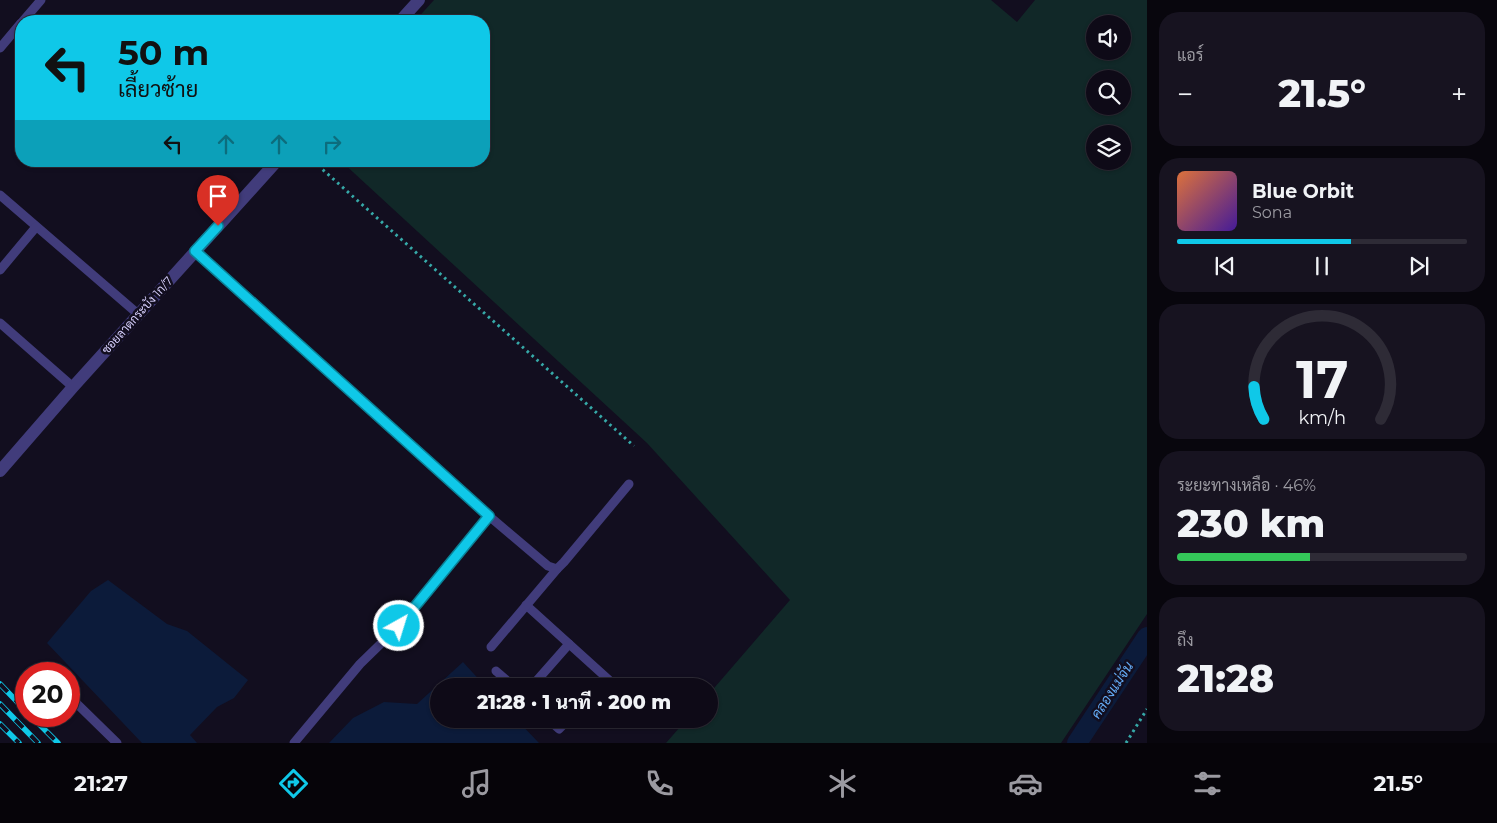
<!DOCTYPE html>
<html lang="th">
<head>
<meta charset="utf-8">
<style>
	:root { --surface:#0e0a17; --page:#171320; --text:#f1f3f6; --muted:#9b9aa1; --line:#2e2b36; --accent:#0fc8e8 }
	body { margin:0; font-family:Montserrat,Sarabun,sans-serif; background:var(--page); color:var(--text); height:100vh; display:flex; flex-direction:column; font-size:19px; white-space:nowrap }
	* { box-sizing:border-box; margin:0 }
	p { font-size:16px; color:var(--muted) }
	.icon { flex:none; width:28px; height:28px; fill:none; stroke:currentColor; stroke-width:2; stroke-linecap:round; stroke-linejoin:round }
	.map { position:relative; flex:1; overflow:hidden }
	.drawer { display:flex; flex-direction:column; gap:12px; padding:12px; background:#08060d; width:350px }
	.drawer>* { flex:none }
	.hud { position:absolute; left:15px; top:15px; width:475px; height:152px; border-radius:20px; box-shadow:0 1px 4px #0004,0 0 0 1px var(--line); background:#0fc8e8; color:#111; overflow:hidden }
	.controls { position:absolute; left:1086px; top:15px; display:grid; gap:10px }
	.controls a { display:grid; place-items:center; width:45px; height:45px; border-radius:50%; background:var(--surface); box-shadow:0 1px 4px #0004,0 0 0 1px var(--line); font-size:25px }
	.speed { position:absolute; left:15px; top:662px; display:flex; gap:10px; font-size:25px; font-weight:700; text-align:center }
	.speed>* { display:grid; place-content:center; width:65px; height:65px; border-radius:50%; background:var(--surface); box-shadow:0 1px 4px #0004,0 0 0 1px var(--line); line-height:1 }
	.speed .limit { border:8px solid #d22; background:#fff; color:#111 }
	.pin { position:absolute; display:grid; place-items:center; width:42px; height:42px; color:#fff; margin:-51px -21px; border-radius:50% 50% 50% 0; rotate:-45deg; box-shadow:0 0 5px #0007 }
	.pin .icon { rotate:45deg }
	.me { position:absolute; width:55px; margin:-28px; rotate:39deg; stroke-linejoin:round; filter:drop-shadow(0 0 4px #0008) }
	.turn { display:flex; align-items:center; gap:18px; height:105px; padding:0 20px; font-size:22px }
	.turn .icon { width:65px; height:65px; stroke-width:2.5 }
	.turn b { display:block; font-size:35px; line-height:42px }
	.lanes { display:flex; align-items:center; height:48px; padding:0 20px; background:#0003; justify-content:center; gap:25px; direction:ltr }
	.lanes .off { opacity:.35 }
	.big { font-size:38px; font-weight:800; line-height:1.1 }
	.drawer .widget { flex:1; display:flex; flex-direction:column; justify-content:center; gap:8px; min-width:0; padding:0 18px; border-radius:20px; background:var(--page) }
	.drawer .dial { align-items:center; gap:0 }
	.dial svg { height:130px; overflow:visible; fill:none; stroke:var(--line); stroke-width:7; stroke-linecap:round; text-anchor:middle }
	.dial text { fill:var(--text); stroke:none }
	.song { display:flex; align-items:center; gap:15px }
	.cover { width:60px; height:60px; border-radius:8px; background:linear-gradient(135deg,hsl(20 70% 55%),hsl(260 70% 35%)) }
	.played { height:5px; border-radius:2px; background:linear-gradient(90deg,var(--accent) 60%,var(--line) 60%) }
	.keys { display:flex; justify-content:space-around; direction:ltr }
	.heat { display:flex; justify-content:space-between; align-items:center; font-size:28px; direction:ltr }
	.charge { height:8px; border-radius:4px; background:linear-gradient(90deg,#34c759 46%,var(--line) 0) }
	.trip { position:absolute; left:430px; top:678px; width:288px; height:50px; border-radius:25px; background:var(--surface); box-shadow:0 1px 4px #0004,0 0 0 1px var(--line); font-weight:800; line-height:50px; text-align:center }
	.menu { display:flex; height:80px; justify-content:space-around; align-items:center; background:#060409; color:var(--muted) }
	.menu .icon { width:35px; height:35px }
	.menu .selected { color:var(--accent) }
	.menu b { font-size:22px; color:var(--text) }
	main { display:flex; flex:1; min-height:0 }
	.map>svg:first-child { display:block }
</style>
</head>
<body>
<main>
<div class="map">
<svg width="1147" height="743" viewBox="0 0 1147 743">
	<rect width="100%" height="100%" fill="#120e1f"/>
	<path fill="#112828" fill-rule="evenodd" d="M434,0H991L1017,22L1035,0H1147V614L1061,743H666L687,719H709V694L790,600L647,443L341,161H484V21H415ZM1095,24H1122V51H1095ZM1095,79H1122V106H1095ZM1095,134H1122V161H1095Z"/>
	<g fill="#0c1b3a">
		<polygon points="108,580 167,624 187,631 248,680 234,698 217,707 190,735 197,743 142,743 47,643 91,591"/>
		<polygon points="463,662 485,686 439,686 439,719 516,719 539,743 329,743 353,718 384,702 417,704"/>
	</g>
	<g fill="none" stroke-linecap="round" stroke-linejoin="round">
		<polyline stroke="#0c1b3a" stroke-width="20" points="1077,743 1147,637"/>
		<g stroke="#36a9a8" stroke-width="3" stroke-dasharray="2.5 4" stroke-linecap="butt">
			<polyline points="313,161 634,446"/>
			<polyline points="1126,743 1147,709"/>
		</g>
		<g stroke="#413c7b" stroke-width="9">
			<polyline points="23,21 41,0"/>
			<polyline points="0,48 21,23"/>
			<polyline points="0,195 138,314"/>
			<polyline points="195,251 489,516 399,626 360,664 294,743"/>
			<polyline points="0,270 36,227"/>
			<polyline points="0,323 73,387"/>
			<polyline points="489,516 548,566 557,569 564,562 629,484"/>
			<polyline points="526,605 609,680 602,686"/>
			<polyline points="491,647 557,569"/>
			<polyline points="40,669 45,674"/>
			<polyline points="496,671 513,686"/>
			<polyline points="532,686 569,644"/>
			<polyline points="69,696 117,743"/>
			<polyline points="548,719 559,729 569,719"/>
		</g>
		<g stroke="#413c7b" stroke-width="12">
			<polyline points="400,21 419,0"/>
			<polyline points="0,471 73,387 277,161"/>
		</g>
		<g stroke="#0fc8e8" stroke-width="5.5">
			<g id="rail">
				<polyline points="0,684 26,711"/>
				<polyline points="0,704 38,743"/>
				<polyline points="31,716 58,743"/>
				<polyline points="0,724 19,743"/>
			</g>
		</g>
		<use href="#rail" stroke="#120e1f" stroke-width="4" stroke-dasharray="11" stroke-linecap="butt"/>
	</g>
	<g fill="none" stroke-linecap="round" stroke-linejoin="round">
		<g stroke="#0a8297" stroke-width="12">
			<polyline id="route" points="218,226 195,251 489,516 399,626"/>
		</g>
		<use href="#route" stroke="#0fc8e8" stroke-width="9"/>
	</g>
	<g text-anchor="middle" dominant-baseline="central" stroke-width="5" stroke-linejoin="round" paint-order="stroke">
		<g font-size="12" fill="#d6cffc" stroke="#120e1f">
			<text transform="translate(137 315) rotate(-48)">ซอยลาดกระบัง 1ก/7</text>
		</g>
		<g font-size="14" font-style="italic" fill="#64abf5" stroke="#120e1f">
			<text transform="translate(1112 690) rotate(-57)">คลองแม่จัน</text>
		</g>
	</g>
</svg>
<div class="controls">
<a><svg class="icon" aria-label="sound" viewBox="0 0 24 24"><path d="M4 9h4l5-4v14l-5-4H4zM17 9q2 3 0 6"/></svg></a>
<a><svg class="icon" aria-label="search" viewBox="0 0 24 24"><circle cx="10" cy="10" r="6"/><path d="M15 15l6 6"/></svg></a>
<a><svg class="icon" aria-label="layers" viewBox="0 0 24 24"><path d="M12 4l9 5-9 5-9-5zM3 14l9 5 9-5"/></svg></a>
</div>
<div class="speed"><div class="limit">20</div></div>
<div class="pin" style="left:218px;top:226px;background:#d93025"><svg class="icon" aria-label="arrive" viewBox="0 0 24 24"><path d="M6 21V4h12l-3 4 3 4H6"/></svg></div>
<svg class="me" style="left:399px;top:626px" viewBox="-20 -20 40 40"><circle r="17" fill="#0fc8e8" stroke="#fff" stroke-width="3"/><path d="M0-11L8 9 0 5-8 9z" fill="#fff"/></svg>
<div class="trip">21:28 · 1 นาที · 200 m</div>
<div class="hud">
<div class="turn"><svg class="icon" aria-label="left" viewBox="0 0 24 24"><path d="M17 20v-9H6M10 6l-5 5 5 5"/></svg><div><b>50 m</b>เลี้ยวซ้าย</div></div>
<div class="lanes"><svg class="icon" aria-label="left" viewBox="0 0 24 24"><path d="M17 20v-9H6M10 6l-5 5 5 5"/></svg><svg class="icon off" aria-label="ahead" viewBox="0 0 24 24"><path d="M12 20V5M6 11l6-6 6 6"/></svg><svg class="icon off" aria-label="ahead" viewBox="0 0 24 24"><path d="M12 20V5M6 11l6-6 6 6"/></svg><svg class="icon off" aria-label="right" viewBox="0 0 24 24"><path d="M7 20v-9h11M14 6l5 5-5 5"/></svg></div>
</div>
</div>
<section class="drawer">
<div class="widget"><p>แอร์</p>
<div class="heat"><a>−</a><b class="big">21.5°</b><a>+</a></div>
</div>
<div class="widget">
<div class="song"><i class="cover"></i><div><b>Blue Orbit</b><p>Sona</p></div></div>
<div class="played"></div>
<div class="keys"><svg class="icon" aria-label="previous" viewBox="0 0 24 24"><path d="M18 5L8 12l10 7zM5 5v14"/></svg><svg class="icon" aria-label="pause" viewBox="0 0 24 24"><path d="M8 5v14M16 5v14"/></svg><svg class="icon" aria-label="next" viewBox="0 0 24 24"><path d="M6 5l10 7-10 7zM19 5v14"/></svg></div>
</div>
<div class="widget dial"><svg viewBox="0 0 100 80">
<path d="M14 69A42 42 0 1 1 86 69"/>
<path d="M14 69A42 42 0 0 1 8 49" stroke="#0fc8e8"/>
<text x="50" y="56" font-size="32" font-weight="700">17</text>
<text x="50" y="72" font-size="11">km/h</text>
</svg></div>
<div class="widget"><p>ระยะทางเหลือ · 46%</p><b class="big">230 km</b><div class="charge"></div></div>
<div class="widget"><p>ถึง</p><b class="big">21:28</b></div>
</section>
</main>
<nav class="menu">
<b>21:27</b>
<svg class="icon selected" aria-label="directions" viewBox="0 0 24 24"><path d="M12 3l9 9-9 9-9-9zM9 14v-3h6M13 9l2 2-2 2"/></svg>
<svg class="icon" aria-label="music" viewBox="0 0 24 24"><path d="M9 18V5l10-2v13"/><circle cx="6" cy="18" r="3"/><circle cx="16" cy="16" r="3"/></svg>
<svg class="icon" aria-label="phone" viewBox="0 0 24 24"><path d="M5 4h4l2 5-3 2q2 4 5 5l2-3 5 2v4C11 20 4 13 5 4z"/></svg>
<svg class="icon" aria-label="climate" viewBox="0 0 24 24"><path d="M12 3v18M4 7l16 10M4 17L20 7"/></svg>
<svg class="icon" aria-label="car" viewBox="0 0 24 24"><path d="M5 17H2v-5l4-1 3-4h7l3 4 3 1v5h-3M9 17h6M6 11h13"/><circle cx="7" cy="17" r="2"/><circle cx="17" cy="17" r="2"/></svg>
<svg class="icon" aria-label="filters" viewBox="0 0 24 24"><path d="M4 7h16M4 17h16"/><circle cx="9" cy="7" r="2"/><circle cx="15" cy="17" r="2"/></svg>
<b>21.5°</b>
</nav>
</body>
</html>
